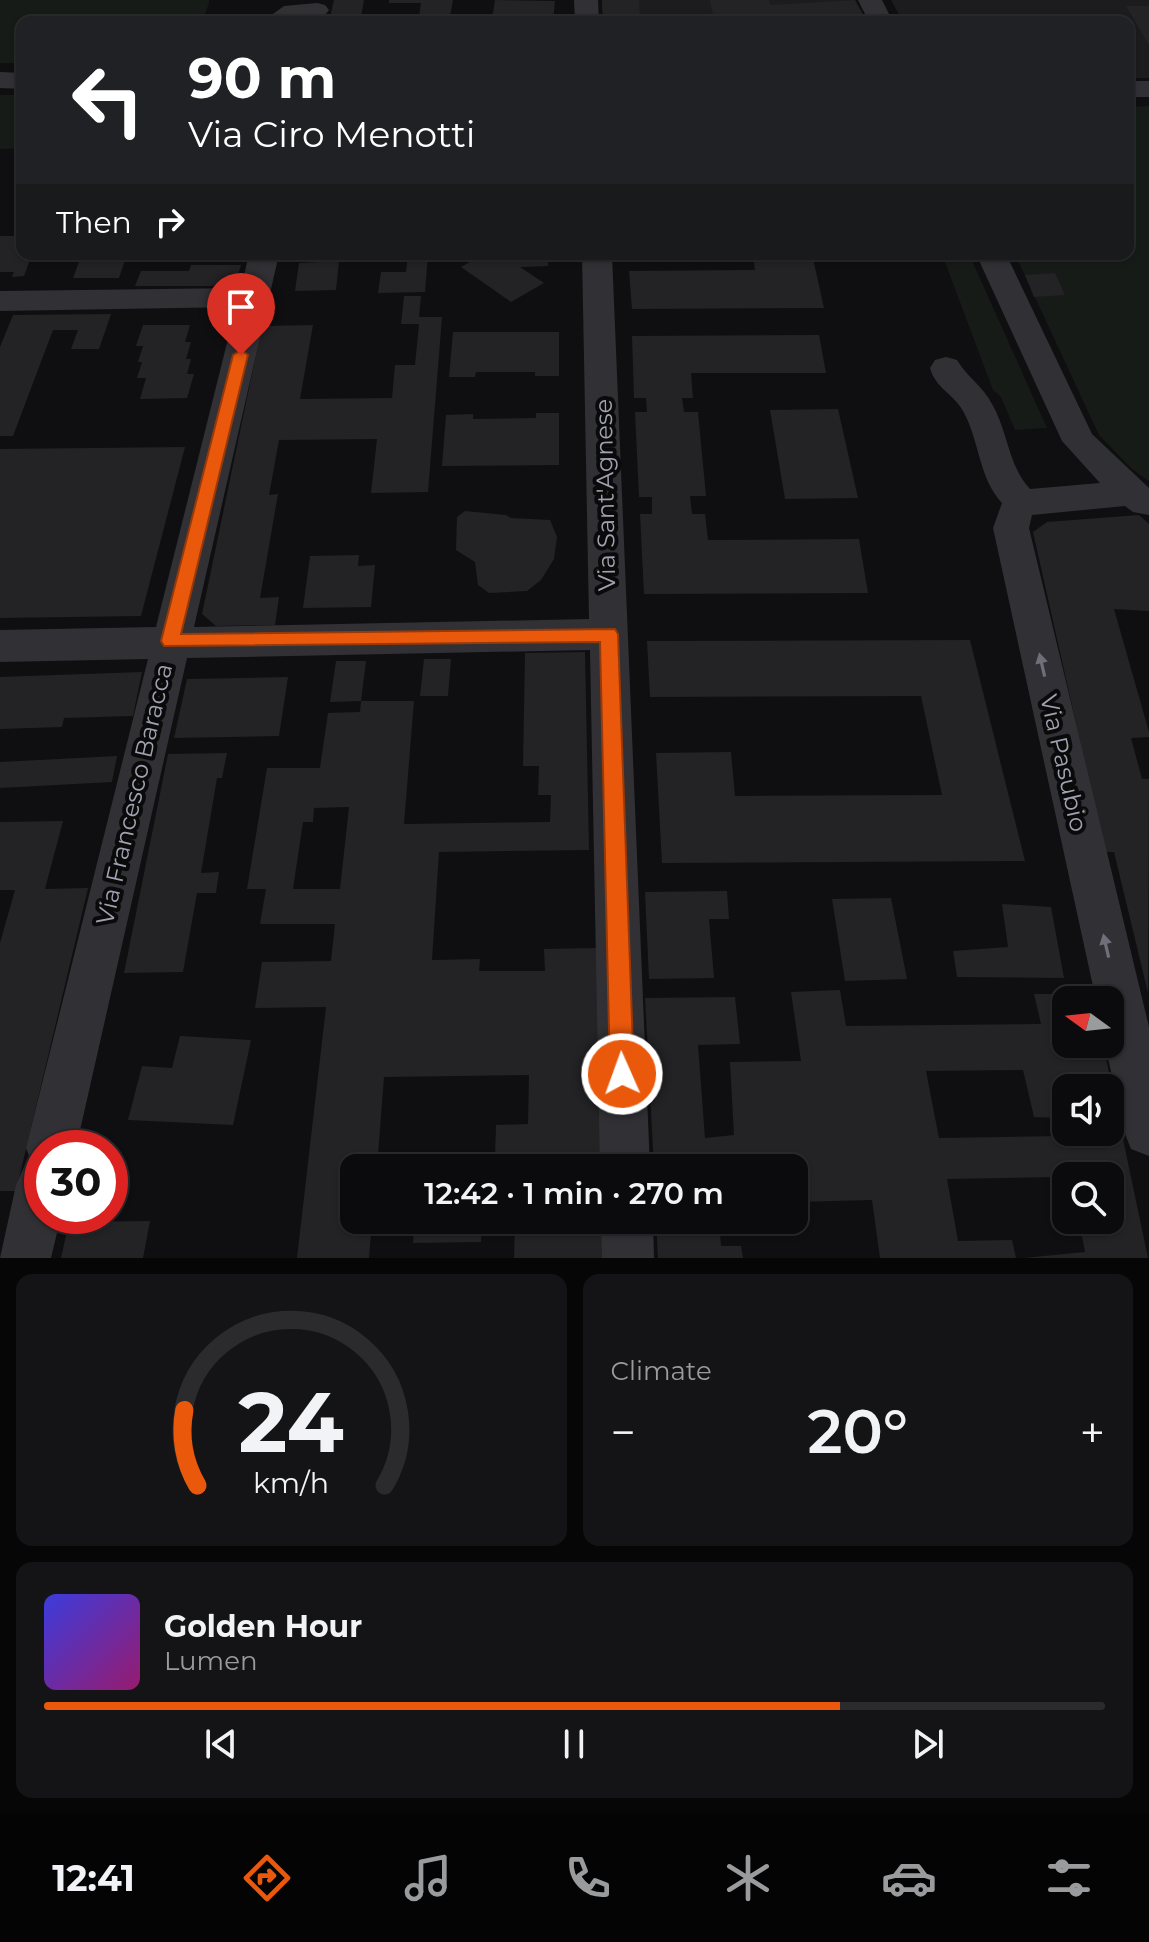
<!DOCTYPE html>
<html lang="en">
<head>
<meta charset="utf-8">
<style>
	:root { --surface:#0b0b0d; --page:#141416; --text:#f1f3f6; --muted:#9a9b9d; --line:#2b2b2e; --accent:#ea580c }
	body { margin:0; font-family:Montserrat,sans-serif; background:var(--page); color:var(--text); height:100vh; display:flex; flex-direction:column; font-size:30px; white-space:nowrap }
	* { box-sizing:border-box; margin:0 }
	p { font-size:26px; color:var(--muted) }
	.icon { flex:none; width:44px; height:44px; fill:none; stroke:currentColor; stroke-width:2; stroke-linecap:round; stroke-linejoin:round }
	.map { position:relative; height:1258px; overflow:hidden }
	.sheet { display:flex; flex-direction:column; gap:16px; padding:16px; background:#060607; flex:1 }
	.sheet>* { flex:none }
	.hud { position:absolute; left:16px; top:16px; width:1118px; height:244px; border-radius:16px; box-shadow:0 2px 6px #0004,0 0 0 2px var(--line); background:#202124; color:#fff; overflow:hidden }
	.needle { width:52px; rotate:285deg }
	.fabs { position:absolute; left:1052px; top:986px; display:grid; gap:16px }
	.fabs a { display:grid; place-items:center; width:72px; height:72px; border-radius:16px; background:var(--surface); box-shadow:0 2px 6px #0004,0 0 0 2px var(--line); font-size:40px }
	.speed { position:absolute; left:24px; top:1130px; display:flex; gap:16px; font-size:40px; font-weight:700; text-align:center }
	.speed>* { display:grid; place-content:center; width:104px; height:104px; border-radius:50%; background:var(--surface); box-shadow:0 2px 6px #0004,0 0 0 2px var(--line); line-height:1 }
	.speed .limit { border:12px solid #d22; background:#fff; color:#111 }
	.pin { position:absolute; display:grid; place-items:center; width:68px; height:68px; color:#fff; margin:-82px -34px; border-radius:50% 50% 50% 0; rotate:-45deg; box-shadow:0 0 8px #0007 }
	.pin .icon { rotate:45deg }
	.me { position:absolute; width:88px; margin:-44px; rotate:358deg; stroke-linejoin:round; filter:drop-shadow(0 0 6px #0008) }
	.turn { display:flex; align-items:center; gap:28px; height:168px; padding:0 40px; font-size:36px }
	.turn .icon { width:104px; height:104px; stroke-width:2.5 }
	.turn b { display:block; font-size:56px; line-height:68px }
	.then { display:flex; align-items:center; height:76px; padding:0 40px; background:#0003; gap:16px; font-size:30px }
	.big { font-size:60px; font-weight:600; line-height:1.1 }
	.sheet .card { flex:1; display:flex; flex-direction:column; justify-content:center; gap:12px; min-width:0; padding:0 28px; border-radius:16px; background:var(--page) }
	.sheet .dial { align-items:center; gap:0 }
	.dial svg { height:208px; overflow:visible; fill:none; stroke:var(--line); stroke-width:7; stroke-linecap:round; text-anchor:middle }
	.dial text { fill:var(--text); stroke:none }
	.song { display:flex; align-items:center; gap:24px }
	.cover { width:96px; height:96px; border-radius:12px; background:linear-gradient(135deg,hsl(240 70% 55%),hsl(320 70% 35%)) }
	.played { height:8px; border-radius:4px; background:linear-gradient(90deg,var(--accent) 75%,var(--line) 75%) }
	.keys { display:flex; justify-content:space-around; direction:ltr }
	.heat { display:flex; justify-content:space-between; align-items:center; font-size:44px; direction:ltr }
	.sheet .tiles { flex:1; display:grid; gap:16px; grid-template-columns:1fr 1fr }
	.card:last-child { grid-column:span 2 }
	.trip { position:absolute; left:340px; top:1154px; width:468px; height:80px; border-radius:16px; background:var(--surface); box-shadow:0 2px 6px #0004,0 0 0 2px var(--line); font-weight:600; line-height:80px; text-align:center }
	.dock { display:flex; height:128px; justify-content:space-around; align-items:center; background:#040405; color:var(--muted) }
	.dock .icon { width:56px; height:56px }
	.dock .on { color:var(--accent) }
	.dock b { font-size:36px; color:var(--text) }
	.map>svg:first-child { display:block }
</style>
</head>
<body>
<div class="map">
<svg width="1149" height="1258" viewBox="0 0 1149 1258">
	<rect width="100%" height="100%" fill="#0f0f11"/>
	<g fill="#1c1b1d">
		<polygon points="602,0 855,0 867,22 603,22"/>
		<polygon points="891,0 1149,0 1149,78 1128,78 1128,22 903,22"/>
	</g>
	<g fill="#161b18">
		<polygon points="0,0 209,0 209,3 202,22 22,22 22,63 0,63"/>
		<polygon points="0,95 22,95 22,148 0,149"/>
		<polygon points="1149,106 1149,481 1132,469 1099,435 1015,254 1128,254 1128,107"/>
		<polygon points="942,254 969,254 1047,428 1015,430 1001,397 993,390"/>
	</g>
	<g fill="#232225" fill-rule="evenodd">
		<polygon points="334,0 364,0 360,22 329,22"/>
		<polygon points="389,0 453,0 449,22 418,22 421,3 389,3"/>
		<polygon points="495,0 555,1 553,22 456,22 456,18 492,19"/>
		<polygon points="602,0 639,0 640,15 713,15 710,0 769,0 771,5 855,0 867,22 603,22"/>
		<polygon points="1126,6 1149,6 1149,45"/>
		<polygon points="0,236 21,236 18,244 22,244 22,254 32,254 24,276 12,277 14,272 0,272"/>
		<polygon points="82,254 127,254 119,278 73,278"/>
		<polygon points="408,254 428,254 425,292 378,293 381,272 406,272"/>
		<polygon points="484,254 548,254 548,266 520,267 544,283 511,302 461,267"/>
		<polygon points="753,254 812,254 824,308 632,309 629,271 755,270"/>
		<polygon points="339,261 336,290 295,291 299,263"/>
		<polygon points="191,265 241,265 235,286 135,286 141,271 189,271"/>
		<polygon points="1055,273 1065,295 1034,297 1025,275"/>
		<polygon points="404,296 421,296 419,317 442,317 428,492 371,493 377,439 279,440 269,495 278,494 260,598 279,597 275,625 216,626 202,614 262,326 313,325 300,399 392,398 395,365 415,365 419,324 401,324"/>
		<polygon points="111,314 99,349 71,349 78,330 53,330 13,436 0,436 0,347 13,315"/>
		<polygon points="143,325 190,325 185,342 191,342 186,359 191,359 187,374 194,374 187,398 140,399 146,378 137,378 142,362 138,362 143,346 136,346"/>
		<polygon points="453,332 559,332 559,376 535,376 535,372 476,372 475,377 449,377"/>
		<polygon points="819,335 826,373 691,373 693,398 682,398 684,412 698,412 706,496 690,496 692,514 705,514 708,540 859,539 868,593 644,594 640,514 652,514 652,497 639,497 635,412 647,412 646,398 634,398 632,336"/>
		<polygon points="838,409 858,498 785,499 770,410"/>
		<polygon points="536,413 559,413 559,465 442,466 446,415 473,414 473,419 536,418"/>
		<polygon points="185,447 141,616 0,618 0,449"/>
		<polygon points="465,511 506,515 511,518 550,520 557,537 554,559 541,580 527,591 489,593 478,585 475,562 456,550 457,517"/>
		<polygon points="1139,515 1149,524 1149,611 1114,609 1149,732 1149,737 1131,738 1142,779 1149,779 1148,993 1114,852 1105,852 1033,532 1047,522"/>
		<polygon points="359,555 358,566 375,565 371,607 303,608 310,556"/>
		<polygon points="970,640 1025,861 662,863 656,753 731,752 735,796 942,795 921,696 650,697 647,641"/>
		<path d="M585,652L589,850L439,852L432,960L480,959L479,971H545L544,949L598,948L603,1168H516V1155L495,1156L496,1125L528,1124L529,1075L384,1077L377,1168H354V1220H372L369,1258H297L326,1007L255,1008L262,962L331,961L335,924H260L266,889H247L267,768H320L328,713L360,712L361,701H414L404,824L550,822L551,795H538L539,766H523L525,653ZM349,807L340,889H293L303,822H313L314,808Z"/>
		<polygon points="424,659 451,659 448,696 420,696"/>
		<polygon points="336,661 366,661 361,701 330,702"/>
		<polygon points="142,672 133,716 64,718 62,727 0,729 0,677"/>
		<polygon points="288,677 279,736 174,738 187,679"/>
		<polygon points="227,753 222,778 217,778 201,873 219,872 216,893 197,893 183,972 124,973 168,754"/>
		<polygon points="117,756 112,782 0,788 0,762"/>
		<polygon points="63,821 45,889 88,888 16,1191 0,1191 0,943 15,890 0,890 0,822"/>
		<polygon points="727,891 729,919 709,919 714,978 649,979 645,892"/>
		<polygon points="891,898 907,979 845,981 832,899"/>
		<polygon points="1002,904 1051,907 1064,978 957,977 953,951 1008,947"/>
		<path d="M840,990L846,1026L1041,1024L1034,994H1091L1092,1000H1066V1044H1103L1148,1258H1023L1085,1252L1079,1220H1110V1176L947,1179L958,1241L1012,1240L1016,1258H880L872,1200L794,1202V1168H654L645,998L735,997L740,1044L698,1045L705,1138L734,1135L730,1062L801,1061L791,992ZM1023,1070L1034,1117L1060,1118L1063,1136L939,1138L926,1071ZM1066,1088H1110V1132H1066Z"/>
		<polygon points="180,1036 251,1040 233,1125 128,1120 142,1066 172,1068"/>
		<polygon points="415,1220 482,1220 481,1242 413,1243"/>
		<polygon points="515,1220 604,1220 605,1258 514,1258"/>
		<polygon points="656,1220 719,1220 721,1246 741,1246 743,1258 658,1258"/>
		<polygon points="150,1221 143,1258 61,1258 69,1222"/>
	</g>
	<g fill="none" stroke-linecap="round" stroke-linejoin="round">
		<g fill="#313035" fill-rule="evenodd">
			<polygon points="574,0 598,0 599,22 575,22"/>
			<polygon points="858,0 882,0 893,22 869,22"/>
			<path d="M317,3L325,5L329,10L325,15C304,20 284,22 262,22L284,6Z"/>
			<polygon points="0,72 22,73 22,89 0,88"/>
			<rect x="1128" y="81" width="21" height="16"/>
			<polygon points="249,254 279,254 194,627 589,619 582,254 612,254 650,1168 600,1168 590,650 187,658 76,1148 42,1148 42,1216 61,1216 51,1258 0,1258 16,1185 24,1167 32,1163 26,1148 148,659 0,662 0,630 156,627 236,307 0,311 0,291 241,288"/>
			<path d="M976,254H1006L1092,434L1149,488V515L1133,512L1125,506L1032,515L1029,528L1149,1027V1156L1131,1149L1124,1131L1105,1044H1110V1000H1096L993,528L1002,503C978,477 980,441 963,411C953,393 936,389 930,368L935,360L946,357L957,360C967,377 983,386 992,404C1008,431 1008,466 1030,489L1100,483L1062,441Z"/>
			<polygon points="601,1220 653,1220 654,1258 602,1258"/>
		</g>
	</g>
	<defs><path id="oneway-solid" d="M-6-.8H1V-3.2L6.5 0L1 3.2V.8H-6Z" transform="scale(2)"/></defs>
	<g fill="#6e6f79">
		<use href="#oneway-solid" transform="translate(1042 665) rotate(-103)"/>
		<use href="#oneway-solid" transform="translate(1106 946) rotate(-103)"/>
	</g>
	<polygon fill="#ea580c" stroke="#983908" stroke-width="2" points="241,350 248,355 181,634 615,629 618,634 634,1074 630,1082 622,1085 614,1082 610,1074 600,642 164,646 161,641 233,355"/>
	<g text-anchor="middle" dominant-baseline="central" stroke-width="8" stroke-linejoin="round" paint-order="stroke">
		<g font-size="24" fill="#a0a2b1" stroke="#0b0a0b">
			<text transform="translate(605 495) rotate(-91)">Via Sant'Agnese</text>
			<text transform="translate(1064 763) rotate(77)">Via Pasubio</text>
			<text transform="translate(134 794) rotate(-77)">Via Francesco Baracca</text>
		</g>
	</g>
</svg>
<div class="fabs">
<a><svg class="needle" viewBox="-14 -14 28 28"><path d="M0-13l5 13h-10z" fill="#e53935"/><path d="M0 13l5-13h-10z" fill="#9a9b9d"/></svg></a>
<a><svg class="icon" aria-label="sound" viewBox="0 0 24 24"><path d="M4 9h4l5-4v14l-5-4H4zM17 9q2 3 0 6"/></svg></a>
<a><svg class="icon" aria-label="search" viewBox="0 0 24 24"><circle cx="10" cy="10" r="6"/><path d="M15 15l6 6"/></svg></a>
</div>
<div class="speed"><div class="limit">30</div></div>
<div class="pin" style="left:241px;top:355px;background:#d93025"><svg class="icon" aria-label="arrive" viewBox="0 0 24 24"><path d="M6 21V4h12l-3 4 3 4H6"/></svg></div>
<svg class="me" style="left:622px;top:1074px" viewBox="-20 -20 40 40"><circle r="17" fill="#ea580c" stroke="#fff" stroke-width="3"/><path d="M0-11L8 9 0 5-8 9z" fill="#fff"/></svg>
<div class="trip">12:42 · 1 min · 270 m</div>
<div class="hud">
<div class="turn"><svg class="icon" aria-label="left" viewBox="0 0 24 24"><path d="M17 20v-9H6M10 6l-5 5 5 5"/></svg><div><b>90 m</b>Via Ciro Menotti</div></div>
<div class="then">Then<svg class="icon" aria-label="right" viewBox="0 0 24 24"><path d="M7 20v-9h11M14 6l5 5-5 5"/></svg></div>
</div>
</div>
<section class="sheet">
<div class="tiles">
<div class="card dial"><svg viewBox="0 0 100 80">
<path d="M14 69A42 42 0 1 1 86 69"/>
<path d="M14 69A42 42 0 0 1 9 40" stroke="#ea580c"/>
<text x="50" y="56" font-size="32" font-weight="700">24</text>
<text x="50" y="72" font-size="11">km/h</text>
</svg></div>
<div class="card"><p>Climate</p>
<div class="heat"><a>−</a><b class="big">20°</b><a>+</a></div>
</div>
<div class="card">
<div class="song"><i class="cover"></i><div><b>Golden Hour</b><p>Lumen</p></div></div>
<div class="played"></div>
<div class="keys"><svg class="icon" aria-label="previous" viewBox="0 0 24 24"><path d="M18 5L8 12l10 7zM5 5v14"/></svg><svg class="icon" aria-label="pause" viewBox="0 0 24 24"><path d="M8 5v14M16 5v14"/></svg><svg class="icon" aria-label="next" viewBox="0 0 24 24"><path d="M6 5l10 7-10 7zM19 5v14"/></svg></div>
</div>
</div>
</section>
<nav class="dock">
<b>12:41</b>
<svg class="icon on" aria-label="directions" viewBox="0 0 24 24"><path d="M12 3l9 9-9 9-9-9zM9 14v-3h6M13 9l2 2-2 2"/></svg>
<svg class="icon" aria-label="music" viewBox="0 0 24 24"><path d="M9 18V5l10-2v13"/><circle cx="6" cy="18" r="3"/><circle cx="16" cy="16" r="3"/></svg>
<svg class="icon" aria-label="phone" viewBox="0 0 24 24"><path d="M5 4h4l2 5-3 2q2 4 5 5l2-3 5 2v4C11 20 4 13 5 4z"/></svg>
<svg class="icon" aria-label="climate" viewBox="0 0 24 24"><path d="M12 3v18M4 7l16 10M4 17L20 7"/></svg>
<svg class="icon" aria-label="car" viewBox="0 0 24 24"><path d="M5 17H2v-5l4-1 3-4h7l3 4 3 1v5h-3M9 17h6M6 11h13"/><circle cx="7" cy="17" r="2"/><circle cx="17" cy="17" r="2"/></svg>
<svg class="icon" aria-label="filters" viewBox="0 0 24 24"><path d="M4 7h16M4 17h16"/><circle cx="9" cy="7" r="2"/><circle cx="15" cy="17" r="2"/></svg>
</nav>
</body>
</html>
